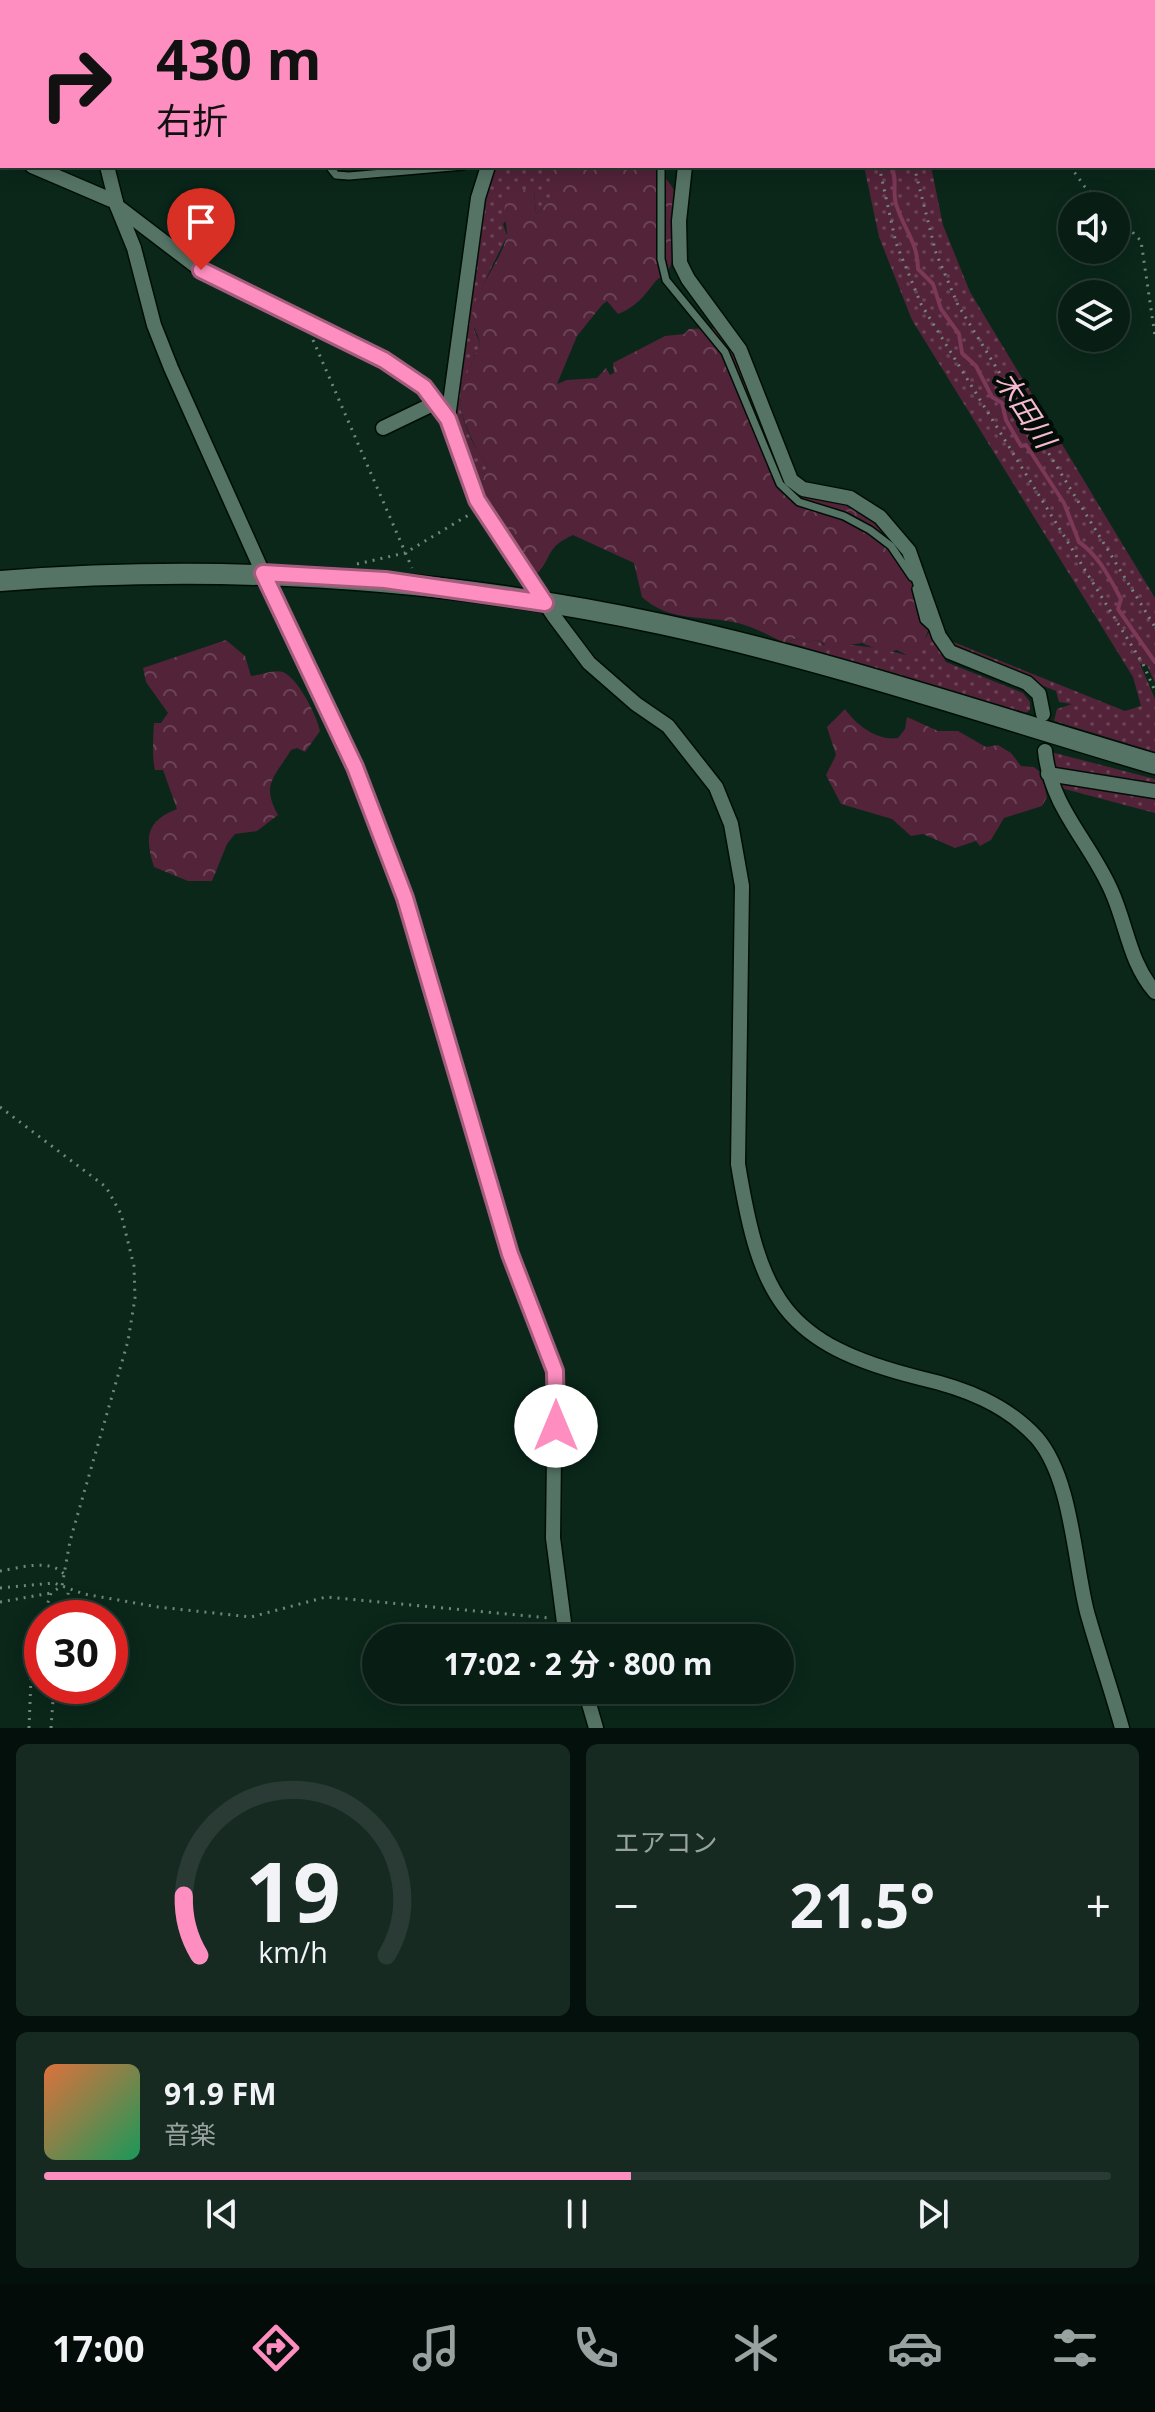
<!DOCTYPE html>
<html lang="ja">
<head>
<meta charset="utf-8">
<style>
	:root { --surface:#081d14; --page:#162a22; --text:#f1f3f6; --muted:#98a2a0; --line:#293b34; --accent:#fd8ebf }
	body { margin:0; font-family:"Open Sans","Noto Sans JP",sans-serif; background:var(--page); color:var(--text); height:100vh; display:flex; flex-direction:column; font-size:30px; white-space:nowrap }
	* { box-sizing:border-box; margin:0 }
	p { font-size:26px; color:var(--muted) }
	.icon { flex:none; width:44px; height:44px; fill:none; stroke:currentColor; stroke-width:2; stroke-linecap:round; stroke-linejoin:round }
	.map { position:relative; height:1728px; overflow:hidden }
	.details { display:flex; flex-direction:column; gap:16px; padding:16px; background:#04100b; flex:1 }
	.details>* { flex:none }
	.top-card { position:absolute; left:0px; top:0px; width:1156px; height:168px; box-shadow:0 4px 20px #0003,0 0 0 2px var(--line); background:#fd8ebf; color:#111; overflow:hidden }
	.controls { position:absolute; left:1058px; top:192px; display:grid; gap:16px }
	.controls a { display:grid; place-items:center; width:72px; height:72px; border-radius:50%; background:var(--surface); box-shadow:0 4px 20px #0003,0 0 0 2px var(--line); font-size:40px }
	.speed { position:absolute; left:24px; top:1600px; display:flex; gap:16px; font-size:40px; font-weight:700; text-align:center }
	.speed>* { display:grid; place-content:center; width:104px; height:104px; border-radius:50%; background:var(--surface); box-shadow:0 4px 20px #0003,0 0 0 2px var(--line); line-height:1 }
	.speed .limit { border:12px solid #d22; background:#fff; color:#111 }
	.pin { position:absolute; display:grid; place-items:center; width:68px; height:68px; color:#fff; margin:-82px -34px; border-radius:50% 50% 50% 0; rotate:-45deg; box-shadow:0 0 8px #0007 }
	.pin .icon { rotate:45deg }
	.me { position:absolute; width:88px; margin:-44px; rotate:0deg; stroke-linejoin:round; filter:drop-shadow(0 0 6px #0008) }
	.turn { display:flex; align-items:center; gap:28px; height:168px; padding:0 24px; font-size:36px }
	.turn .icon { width:104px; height:104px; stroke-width:2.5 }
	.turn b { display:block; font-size:56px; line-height:68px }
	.big { font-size:60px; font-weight:700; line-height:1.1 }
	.details .widget { flex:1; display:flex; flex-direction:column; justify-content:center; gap:12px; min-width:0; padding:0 28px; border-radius:12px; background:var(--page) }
	.details .dial { align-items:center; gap:0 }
	.dial svg { height:208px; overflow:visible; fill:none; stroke:var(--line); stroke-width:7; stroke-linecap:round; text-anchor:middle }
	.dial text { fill:var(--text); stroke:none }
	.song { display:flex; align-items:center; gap:24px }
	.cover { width:96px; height:96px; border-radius:12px; background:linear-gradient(135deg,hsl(20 70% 55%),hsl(150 70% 35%)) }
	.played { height:8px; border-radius:4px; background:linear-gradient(90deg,var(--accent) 55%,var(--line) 55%) }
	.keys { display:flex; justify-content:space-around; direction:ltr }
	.heat { display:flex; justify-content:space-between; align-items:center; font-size:44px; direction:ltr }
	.details .tiles { flex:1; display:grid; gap:16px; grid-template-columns:1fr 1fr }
	.widget:last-child { grid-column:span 2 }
	.trip { position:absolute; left:362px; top:1624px; width:432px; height:80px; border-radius:40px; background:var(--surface); box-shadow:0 4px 20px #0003,0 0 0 2px var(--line); font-weight:700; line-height:80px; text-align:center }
	.tab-bar { display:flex; height:128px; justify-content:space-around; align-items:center; background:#030c08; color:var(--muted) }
	.tab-bar .icon { width:56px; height:56px }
	.tab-bar .active { color:var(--accent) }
	.tab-bar b { font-size:36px; color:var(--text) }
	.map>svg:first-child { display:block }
</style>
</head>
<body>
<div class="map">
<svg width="1155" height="1728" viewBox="0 0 1155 1728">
	<defs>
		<pattern id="grass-dots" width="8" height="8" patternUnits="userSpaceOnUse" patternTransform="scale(2)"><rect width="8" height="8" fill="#532339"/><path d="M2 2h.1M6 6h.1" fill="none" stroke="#6b4356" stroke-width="1.8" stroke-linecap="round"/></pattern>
		<pattern id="forest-crowns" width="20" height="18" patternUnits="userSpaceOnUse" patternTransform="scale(2)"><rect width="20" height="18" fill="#532339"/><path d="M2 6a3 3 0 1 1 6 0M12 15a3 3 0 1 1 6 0" fill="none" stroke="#6b4356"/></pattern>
	</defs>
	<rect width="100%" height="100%" fill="#0a271a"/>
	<g fill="url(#grass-dots)">
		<path d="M491,166H550V201L536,214L534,189L503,224L507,236C495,262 472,299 474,327C474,333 479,338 480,345C461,387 451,399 474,445C478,453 484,456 487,465L479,495L453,418L473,256Z"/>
		<path d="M864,166H931L943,225L970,292L1155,598V683L1147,665L1140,664L1155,699V752L1054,721L1057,709L1072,704L1059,702L1056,691C1020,675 968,664 943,633L951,641L1125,711L1141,706L1133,677L912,320L879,237Z"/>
		<path d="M929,632L946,662L1023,693L1030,702V710L1026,713L787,642L798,638L807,642L818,640L823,645C853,643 880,648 906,655L922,645Z"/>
		<polygon points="1051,752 1155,779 1155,788 1057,769"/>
		<polygon points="1055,780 1155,797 1155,813 1057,787"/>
	</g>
	<g fill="url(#forest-crowns)">
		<path d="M550,166H660C662,179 673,183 675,194C675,217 679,248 669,269C666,275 659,277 655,282C644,296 636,307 618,314L607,301L602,305L577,336L557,384L567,380L597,378L606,368L610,375L614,373L613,363L665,336L684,334L689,329L723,328L783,458L777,482L780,490L798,497L823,494L894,524L931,622L919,657L914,659L897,650L885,653L862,643L830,648L818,640L807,642L797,638L785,643C770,636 754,627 738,623C705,615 670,623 642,597L634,563L573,535C543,548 553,561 534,576L479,495L487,465C484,456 477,453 474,444C451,396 460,389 480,345C479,333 471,327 472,315C475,290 499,264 506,239C510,223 498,215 510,190L534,189L536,214L550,201Z"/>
		<path d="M226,640L245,656L251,676C261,675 274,669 283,672C298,678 317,716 320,731L305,752L297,748L291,750C274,778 261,784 278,815L257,831L235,834L227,844L212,881H188L154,867C144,836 147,821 177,809L163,770H155C152,758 153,736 154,723H161L168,713L146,682L143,668Z"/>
		<path d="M845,709C857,726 878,741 898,738L905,729L907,717L938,731H958L986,747L998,745L1011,753L1021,766L1034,767L1041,773L1047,797L1042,806L1004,818L991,840L980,846L976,841L955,848L923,834L911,836L892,819L841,804L826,775L836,755L827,727Z"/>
	</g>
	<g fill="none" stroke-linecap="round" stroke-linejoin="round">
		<g stroke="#7b3857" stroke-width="4">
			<polyline points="894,2 895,0"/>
			<path d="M891,166C898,180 892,190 896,204C903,228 918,242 918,269L933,284L941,309L959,334L962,353L976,366L992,397L1002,403L1006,420L1021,446L1026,445L1064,503L1079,542C1099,556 1109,577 1121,599L1118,609L1155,662"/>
		</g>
		<g stroke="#000f05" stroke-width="10">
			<g id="lane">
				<polyline points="648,2 649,0"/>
				<polyline points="329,166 336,175 349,176 463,166"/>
				<polyline points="661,166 661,259 666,280 725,352 780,484 799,502 844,516 870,530 891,546 912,577"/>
				<polyline points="916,589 924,620 935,630"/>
			</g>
		</g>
		<g stroke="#000f05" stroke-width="17">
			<g id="street">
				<polyline points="54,0 55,2"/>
				<polyline points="482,0 482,2"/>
				<polyline points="702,2 703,0"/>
				<polyline points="0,152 2,154"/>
				<polyline points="32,166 116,202"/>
				<polyline points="107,166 117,206 134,248 154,325 171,368 263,573 355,767 405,898 510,1254 555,1371 553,1538 566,1638"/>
				<polyline points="685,166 679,221 680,263 688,279 740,350 791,480 803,489 850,498 880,517 909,551 939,636 950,652 1027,683 1039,694 1043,714"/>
				<path d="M117,206L201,270L384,360L424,387L448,419L477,500L553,615L589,663L636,704L668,726L716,787L731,824L742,886L738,1164C760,1298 783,1344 920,1378C964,1388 1006,1404 1037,1438C1072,1479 1074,1561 1087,1612C1098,1651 1111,1689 1122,1728"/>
				<polyline points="448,418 478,198 488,166"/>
				<polyline points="383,428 437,402"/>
				<path d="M1045,751C1051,808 1089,840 1111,890C1127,925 1129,962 1155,992"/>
				<polyline points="1048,774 1155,791"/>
				<polyline points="585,1690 596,1728"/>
			</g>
		</g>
		<g stroke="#000f05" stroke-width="23">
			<path id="secondary" d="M0,581C222,564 443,577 661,624C828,660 992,716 1155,764"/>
		</g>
		<g stroke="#70877c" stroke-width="3" stroke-dasharray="2 6" stroke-linecap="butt">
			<polyline points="321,0 321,2"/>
			<polyline points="883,2 883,0"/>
			<polyline points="918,2 918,0"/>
			<polyline points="1073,2 1074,0"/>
			<polyline points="879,166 896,243 921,304 1143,664 1155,691"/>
			<polyline points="914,166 936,253 958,305 1155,627"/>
			<polyline points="1070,166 1085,187 1106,206"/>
			<polyline points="1116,215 1141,241 1155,336"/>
			<polyline points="313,340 412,568"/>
			<polyline points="357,564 405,553 472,513"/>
			<polyline points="0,1107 106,1187 121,1214 134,1266 135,1298 128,1341 70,1541 62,1586 51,1593 43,1618"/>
			<path d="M0,1571C20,1568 49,1558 64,1574"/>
			<polyline points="0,1588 54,1583 84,1594 158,1607 251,1617 326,1597 549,1618"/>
			<polyline points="0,1602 51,1593"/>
			<polyline points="62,1618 69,1590"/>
			<polyline points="29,1728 31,1678 42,1622"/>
			<polyline points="51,1728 54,1686"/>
		</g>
		<use href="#lane" stroke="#567465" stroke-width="7"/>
		<use href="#street" stroke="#567465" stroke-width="14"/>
		<use href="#secondary" stroke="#567465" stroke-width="20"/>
	</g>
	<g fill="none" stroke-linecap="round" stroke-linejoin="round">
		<g stroke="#a45c7c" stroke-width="20">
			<polyline id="route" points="201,270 384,360 424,387 448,419 477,500 545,603 385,580 263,573 355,767 405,898 510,1254 555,1371 556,1426"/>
		</g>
		<use href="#route" stroke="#fd8ebf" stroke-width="14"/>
	</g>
	<g text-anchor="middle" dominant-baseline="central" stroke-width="8" stroke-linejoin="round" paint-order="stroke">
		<g font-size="28" font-style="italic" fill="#f6b7d0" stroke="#030d08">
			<text transform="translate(1026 409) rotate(57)">木田川</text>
		</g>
	</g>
</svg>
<div class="controls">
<a><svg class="icon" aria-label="sound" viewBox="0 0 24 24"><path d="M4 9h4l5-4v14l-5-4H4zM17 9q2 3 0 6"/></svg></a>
<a><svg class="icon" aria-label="layers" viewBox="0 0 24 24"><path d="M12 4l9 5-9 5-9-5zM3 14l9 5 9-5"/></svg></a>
</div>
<div class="speed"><div class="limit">30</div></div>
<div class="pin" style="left:201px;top:270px;background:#d93025"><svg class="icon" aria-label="arrive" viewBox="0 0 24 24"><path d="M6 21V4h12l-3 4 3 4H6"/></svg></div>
<svg class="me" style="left:556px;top:1426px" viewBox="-20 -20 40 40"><circle r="19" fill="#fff"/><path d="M0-13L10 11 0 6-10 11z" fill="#fd8ebf"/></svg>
<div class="trip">17:02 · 2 分 · 800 m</div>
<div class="top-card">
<div class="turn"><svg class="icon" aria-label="right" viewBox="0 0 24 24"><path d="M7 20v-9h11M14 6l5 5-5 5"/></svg><div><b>430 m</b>右折</div></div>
</div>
</div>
<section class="details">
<div class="tiles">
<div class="widget dial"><svg viewBox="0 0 100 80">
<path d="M14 69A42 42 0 1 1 86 69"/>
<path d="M14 69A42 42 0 0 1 8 46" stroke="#fd8ebf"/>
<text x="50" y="56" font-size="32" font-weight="700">19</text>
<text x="50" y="72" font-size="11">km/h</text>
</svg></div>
<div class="widget"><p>エアコン</p>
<div class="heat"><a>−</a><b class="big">21.5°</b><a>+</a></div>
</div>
<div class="widget">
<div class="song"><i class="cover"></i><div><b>91.9 FM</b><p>音楽</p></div></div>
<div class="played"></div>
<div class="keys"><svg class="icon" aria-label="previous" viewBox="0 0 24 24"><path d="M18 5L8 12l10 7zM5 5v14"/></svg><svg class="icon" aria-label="pause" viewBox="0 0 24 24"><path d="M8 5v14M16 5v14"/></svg><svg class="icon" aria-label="next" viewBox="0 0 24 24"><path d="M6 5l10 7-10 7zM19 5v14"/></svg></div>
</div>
</div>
</section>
<nav class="tab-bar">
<b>17:00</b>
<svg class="icon active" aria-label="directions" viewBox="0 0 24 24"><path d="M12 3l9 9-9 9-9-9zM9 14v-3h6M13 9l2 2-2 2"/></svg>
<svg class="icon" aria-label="music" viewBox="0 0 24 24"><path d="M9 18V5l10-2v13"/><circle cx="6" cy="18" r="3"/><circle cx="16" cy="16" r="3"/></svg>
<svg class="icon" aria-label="phone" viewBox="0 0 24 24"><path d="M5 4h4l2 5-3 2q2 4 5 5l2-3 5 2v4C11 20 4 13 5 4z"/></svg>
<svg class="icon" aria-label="climate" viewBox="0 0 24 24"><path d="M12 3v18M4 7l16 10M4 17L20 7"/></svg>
<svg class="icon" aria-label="car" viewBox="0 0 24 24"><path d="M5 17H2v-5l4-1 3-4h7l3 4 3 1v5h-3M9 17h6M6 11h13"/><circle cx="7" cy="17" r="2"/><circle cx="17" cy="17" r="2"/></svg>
<svg class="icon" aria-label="filters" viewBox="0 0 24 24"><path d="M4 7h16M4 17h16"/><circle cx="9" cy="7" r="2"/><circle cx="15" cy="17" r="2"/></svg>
</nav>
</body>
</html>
